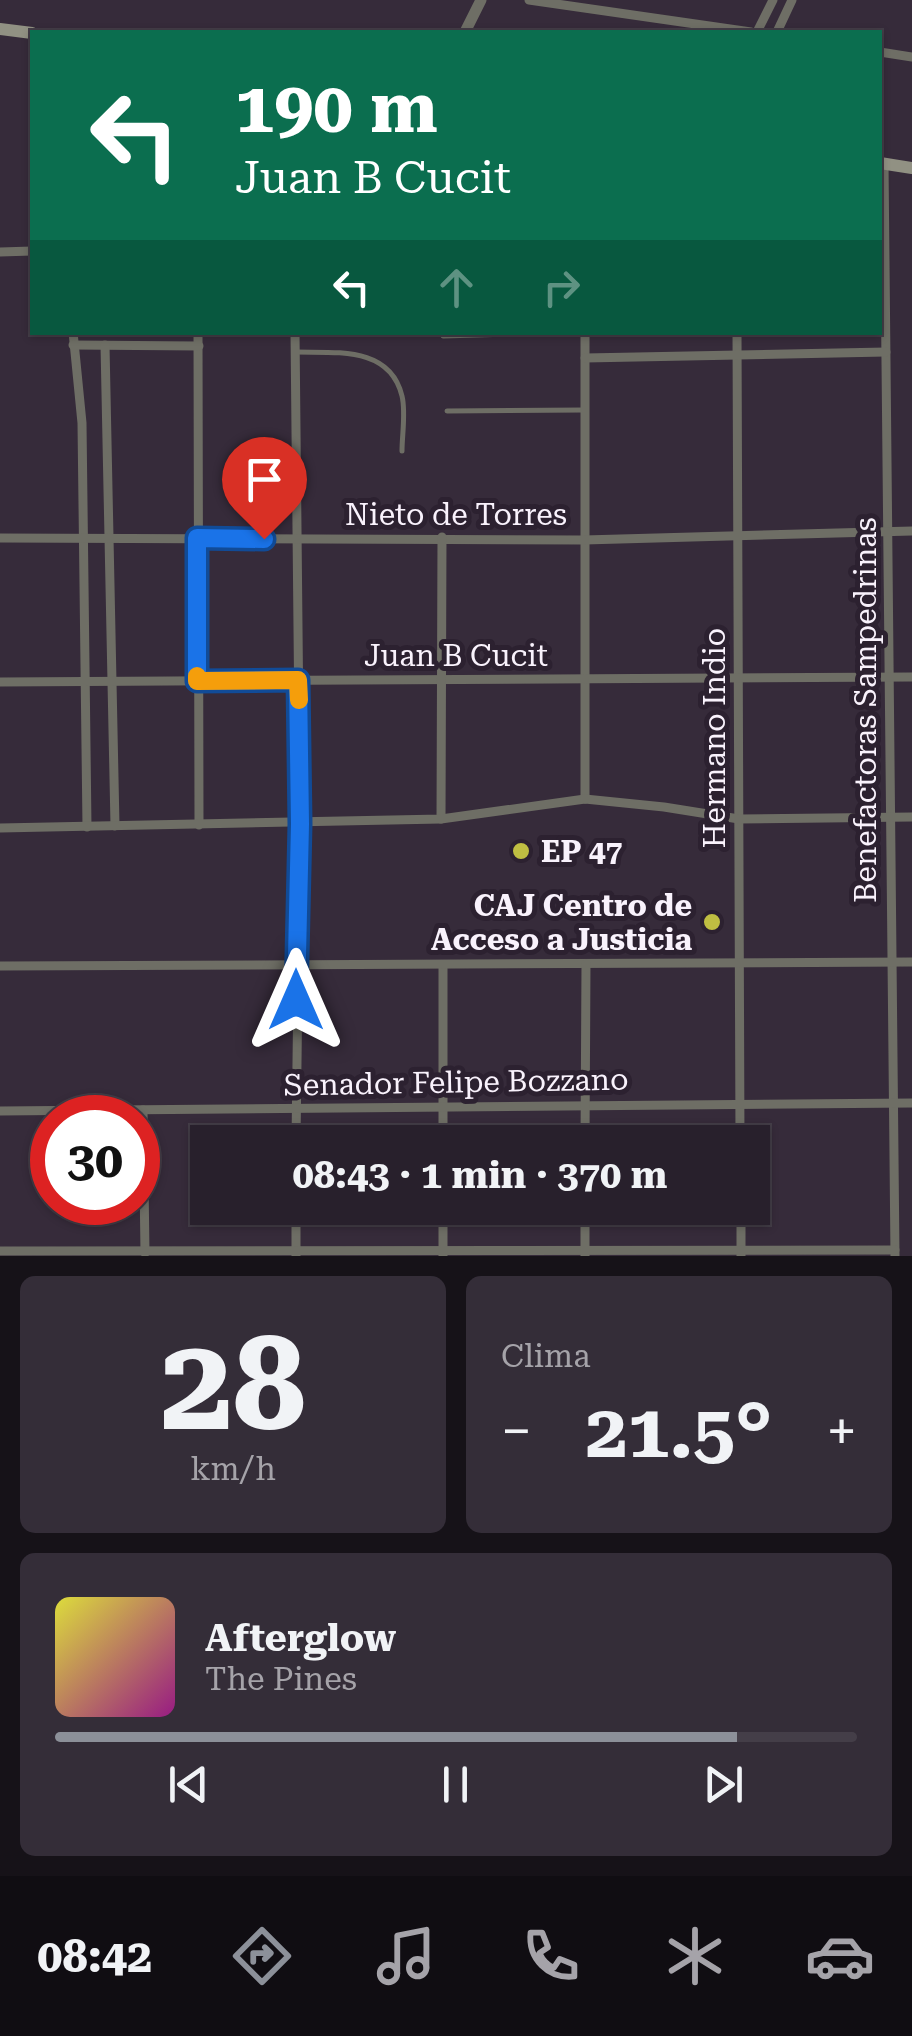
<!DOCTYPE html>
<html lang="es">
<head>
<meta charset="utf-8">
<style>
	:root { --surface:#28202c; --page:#342d38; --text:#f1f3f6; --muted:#a5a3a9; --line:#443e48; --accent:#8c9099 }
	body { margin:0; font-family:"Roboto Serif",serif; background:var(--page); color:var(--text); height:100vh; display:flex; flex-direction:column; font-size:38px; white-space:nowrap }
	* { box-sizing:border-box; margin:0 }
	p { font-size:32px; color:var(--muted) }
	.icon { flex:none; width:55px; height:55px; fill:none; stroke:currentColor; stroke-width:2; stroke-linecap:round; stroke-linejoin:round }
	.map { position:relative; height:1256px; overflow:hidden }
	.drawer { display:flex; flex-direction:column; gap:20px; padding:20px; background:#161218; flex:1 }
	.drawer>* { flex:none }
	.guide { position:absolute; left:30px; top:30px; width:852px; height:305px; border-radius:0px; box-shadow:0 2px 8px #0004,0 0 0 2px var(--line); background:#0b6e4f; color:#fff; overflow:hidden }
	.speed { position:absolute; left:30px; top:1095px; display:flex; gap:20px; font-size:50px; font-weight:700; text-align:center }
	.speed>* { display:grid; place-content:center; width:130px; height:130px; border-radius:50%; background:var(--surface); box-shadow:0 2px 8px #0004,0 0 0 2px var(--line); line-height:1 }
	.speed .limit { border:15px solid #d22; background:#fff; color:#111 }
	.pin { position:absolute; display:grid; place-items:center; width:85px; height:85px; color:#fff; margin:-102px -42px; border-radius:50% 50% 50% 0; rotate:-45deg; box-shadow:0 0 10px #0007 }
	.pin .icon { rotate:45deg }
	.me { position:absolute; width:110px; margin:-55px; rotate:0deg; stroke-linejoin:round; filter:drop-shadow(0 0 8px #0008) }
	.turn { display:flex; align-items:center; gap:35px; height:210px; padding:0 40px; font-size:45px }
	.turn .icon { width:130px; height:130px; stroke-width:2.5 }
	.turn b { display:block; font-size:70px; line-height:85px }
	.lanes { display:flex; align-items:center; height:95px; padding:0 40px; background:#0003; justify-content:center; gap:50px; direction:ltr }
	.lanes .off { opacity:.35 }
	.big { font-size:75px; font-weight:700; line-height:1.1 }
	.drawer .card { flex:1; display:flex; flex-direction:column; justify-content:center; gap:15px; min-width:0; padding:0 35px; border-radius:15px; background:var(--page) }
	.drawer .dial { align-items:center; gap:0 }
	.dial b { font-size:130px; line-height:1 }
	.song { display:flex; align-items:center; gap:30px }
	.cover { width:120px; height:120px; border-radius:15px; background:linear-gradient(135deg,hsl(60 70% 55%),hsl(310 70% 35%)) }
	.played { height:10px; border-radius:5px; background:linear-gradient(90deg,var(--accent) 85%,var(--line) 85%) }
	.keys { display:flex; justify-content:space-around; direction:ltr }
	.heat { display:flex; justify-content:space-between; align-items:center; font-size:55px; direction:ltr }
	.drawer .tiles { flex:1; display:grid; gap:20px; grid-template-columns:1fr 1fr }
	.card:last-child { grid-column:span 2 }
	.trip { position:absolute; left:190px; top:1125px; width:580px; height:100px; border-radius:0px; background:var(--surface); box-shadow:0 2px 8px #0004,0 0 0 2px var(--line); font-weight:700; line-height:100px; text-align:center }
	.dock { display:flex; height:160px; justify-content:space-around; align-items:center; background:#100d12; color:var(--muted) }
	.dock .icon { width:70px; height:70px }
	.dock .active { color:var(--accent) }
	.dock b { font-size:45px; color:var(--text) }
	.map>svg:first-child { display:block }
</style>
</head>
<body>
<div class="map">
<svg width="912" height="1256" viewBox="0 0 912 1256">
	<rect width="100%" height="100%" fill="#362b3a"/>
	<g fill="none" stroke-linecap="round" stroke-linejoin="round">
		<g stroke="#6e6e65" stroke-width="5">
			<polyline points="443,336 580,332"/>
			<path d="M296,352C336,353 390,346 402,396C406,412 402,435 402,451"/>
			<polyline points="447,411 584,410"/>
		</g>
		<g stroke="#6e6e65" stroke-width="9">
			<polyline points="529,0 751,32"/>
			<polyline points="757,32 773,0"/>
			<polyline points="777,32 792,0"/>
			<polyline points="880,52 912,57"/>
			<polyline points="884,164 895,1256"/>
			<polyline points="0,252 32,251"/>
			<polyline points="73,332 82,423 87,827"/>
			<polyline points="198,332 199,825"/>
			<polyline points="295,332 300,824 296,1142"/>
			<polyline points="585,332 585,799"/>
			<polyline points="737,332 740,1142"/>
			<polyline points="73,345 199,346"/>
			<polyline points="105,345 115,826"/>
			<polyline points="585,358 886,352"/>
			<polyline points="0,538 584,540 912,531"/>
			<polyline points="0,682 912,677"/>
			<polyline points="441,819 442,537"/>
			<polyline points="0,828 441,819 585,799 664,807 739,819 912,817"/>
			<polyline points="443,965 443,1142"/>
			<polyline points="0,966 912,962"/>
			<polyline points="143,1110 145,1253"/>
			<polyline points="0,1111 912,1103"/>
			<polyline points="585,1142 586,964"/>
			<polyline points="296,1208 296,1256"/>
			<polyline points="741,1208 741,1256"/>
			<path d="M0,1251C298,1251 596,1248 895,1250"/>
			<polyline points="443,1256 443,1208"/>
			<polyline points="585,1256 585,1208"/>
		</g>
		<polyline stroke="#6e6e65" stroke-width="11" points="465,32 481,0"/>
		<g stroke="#919183" stroke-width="12">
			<polyline points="0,29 32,33"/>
			<polyline points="880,163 912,168"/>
		</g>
	</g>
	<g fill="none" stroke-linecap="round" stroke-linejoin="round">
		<g stroke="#114b97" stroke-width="25">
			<polyline id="route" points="264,539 197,538 197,681 298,680 300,824 296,1000"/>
		</g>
		<use href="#route" stroke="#1a73e8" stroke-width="18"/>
		<polyline stroke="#f59e0b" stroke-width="18" points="197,676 197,681 298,680 299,700"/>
	</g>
	<g fill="#bfbe42" stroke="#2c2130" stroke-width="4">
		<circle cx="521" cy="851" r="10"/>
		<circle cx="712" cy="922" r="10"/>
	</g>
	<g text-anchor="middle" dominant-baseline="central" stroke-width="10" stroke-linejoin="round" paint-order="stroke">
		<g font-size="30" fill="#f9f2fc" stroke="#2c2130">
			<text x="456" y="514">Nieto de Torres</text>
			<text x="456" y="655">Juan B Cucit</text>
			<text transform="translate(865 710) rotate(-90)">Benefactoras Sampedrinas</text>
			<text transform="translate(714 738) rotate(-90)">Hermano Indio</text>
			<text transform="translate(456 1082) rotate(-1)">Senador Felipe Bozzano</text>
		</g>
		<g font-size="30" font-weight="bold" fill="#f9f2fc" stroke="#2c2130" text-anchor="start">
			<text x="541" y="851">EP 47</text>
			<text x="692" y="905" text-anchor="end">CAJ Centro de<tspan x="692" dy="34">Acceso a Justicia</tspan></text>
		</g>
	</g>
</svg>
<div class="speed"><div class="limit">30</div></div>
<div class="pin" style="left:264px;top:539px;background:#d93025"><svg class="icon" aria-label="arrive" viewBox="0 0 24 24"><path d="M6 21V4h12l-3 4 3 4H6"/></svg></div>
<svg class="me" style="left:296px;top:1000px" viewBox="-20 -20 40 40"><path d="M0-17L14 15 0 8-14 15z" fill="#1a73e8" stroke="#fff" stroke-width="4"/></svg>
<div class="trip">08:43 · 1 min · 370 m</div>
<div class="guide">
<div class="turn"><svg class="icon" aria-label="left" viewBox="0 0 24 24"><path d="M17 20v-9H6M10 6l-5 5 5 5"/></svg><div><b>190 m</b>Juan B Cucit</div></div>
<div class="lanes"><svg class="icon" aria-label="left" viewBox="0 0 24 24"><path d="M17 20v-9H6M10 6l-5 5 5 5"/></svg><svg class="icon off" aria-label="ahead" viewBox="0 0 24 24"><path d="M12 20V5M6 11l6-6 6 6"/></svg><svg class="icon off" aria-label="right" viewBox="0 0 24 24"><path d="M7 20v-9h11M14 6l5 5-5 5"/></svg></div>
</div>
</div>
<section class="drawer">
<div class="tiles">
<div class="card dial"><b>28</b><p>km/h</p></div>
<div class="card"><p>Clima</p>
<div class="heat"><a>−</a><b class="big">21.5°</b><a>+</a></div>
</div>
<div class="card">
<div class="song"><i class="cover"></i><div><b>Afterglow</b><p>The Pines</p></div></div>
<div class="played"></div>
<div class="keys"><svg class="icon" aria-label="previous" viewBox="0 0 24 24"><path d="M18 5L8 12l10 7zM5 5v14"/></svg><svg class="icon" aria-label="pause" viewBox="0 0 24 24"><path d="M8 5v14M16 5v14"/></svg><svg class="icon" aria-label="next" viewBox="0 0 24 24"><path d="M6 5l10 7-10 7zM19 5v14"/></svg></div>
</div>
</div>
</section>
<nav class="dock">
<b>08:42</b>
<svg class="icon active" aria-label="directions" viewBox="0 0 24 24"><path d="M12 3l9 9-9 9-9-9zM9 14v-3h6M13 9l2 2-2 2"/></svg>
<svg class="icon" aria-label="music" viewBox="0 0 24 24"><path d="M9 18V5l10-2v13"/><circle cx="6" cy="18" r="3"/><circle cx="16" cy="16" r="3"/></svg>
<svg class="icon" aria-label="phone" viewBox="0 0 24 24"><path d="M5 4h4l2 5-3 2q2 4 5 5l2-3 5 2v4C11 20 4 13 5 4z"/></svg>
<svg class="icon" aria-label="climate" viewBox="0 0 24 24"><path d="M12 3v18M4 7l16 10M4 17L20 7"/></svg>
<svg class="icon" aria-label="car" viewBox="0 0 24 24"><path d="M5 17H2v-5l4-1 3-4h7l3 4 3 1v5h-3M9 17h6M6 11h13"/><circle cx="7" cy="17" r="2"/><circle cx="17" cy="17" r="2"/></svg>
</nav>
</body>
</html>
